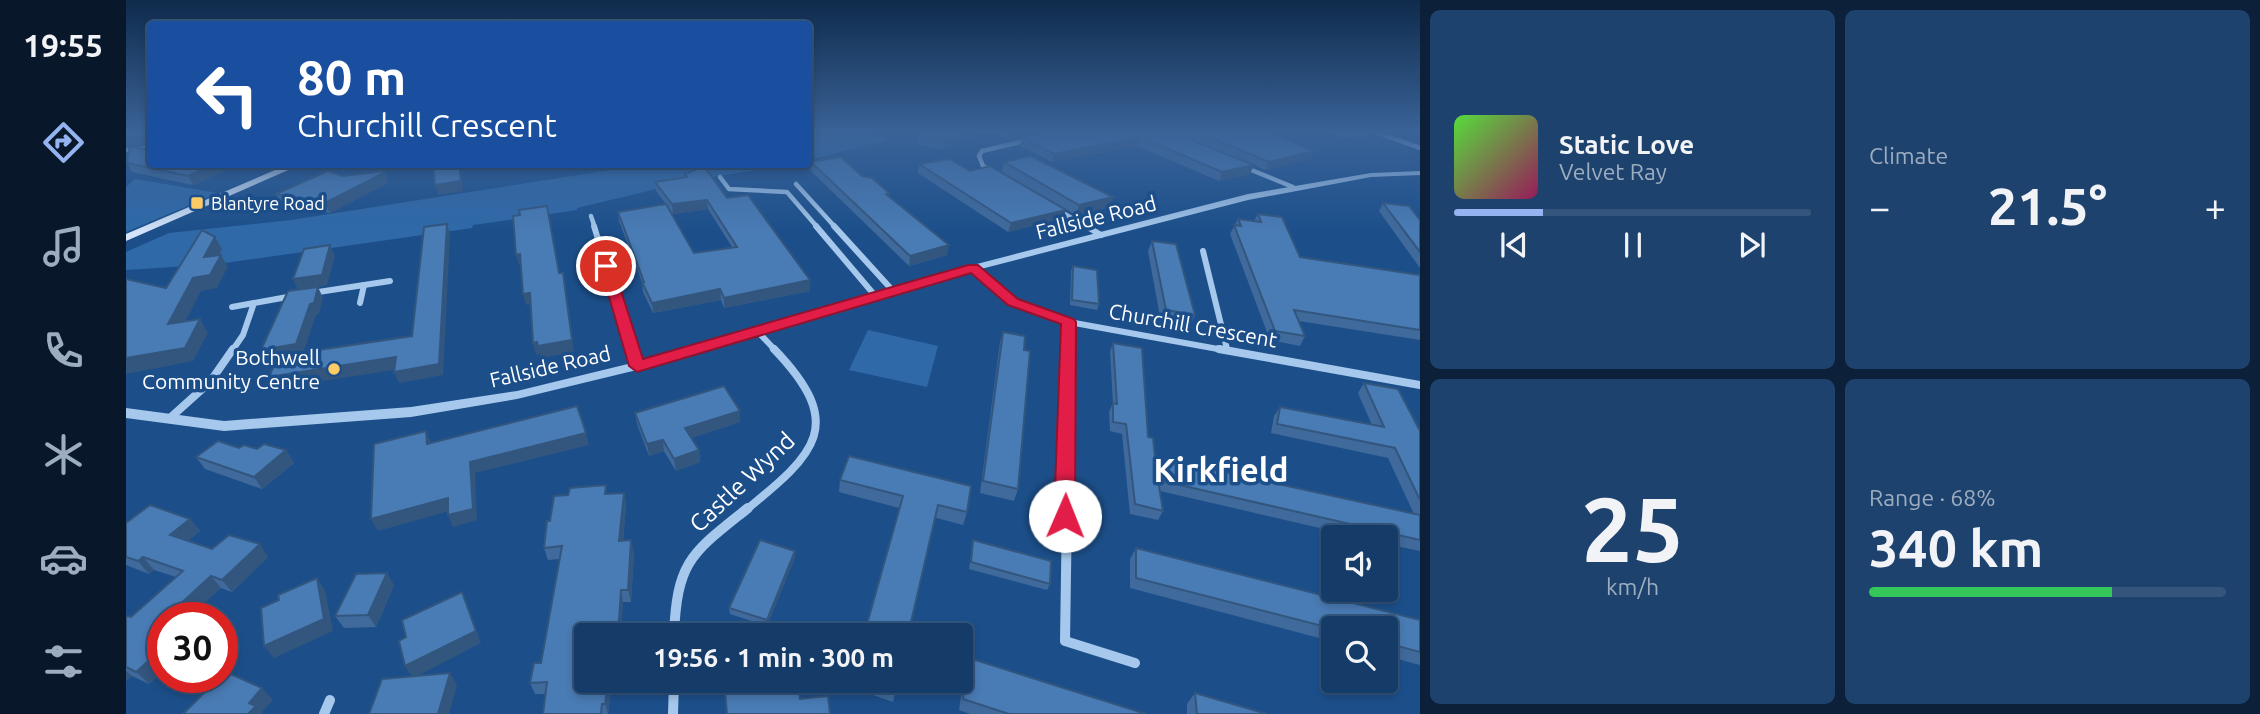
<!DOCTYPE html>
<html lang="en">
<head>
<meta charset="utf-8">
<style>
	:root { --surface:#153b68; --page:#1e426e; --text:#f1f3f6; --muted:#9dadc0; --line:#34557c; --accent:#95b2f1 }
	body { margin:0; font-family:Ubuntu,sans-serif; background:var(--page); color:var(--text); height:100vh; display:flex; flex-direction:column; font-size:26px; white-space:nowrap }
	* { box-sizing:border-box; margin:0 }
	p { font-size:23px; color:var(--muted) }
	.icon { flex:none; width:38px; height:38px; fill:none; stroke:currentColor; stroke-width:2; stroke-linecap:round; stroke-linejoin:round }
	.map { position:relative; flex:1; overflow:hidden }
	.details { display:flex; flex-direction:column; gap:10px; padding:10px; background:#0c2039; width:840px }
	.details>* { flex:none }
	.guide { position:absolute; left:21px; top:21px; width:665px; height:147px; border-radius:7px; box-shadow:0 4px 10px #0003,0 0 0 2px var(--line); background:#1a4fa0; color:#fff; overflow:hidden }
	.tools { position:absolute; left:1195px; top:525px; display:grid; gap:14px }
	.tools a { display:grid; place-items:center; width:77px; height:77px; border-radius:7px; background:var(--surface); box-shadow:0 4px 10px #0003,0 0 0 2px var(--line); font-size:35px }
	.speed { position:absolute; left:21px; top:602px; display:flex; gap:14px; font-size:35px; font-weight:700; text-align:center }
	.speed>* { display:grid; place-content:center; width:91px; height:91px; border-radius:50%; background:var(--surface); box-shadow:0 4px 10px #0003,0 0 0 2px var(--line); line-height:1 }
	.speed .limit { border:10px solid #d22; background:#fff; color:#111 }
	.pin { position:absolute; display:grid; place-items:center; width:60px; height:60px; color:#fff; margin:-30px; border:4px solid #fff; border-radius:50%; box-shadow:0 2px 7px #0007 }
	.me { position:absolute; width:77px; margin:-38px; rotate:1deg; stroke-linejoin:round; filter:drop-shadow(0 0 5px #0008) }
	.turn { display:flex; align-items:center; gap:24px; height:147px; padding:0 35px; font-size:32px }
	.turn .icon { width:91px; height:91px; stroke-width:2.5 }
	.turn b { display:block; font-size:49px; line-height:60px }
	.big { font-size:52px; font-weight:600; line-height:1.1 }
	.details .card { flex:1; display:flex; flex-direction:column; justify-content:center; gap:10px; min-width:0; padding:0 24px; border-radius:10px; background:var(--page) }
	.details .dial { align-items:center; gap:0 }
	.dial b { font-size:91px; line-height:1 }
	.song { display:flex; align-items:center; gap:21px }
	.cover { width:84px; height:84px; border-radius:10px; background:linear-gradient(135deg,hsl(110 70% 55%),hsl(330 70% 35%)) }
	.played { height:7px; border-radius:4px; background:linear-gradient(90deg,var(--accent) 25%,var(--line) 25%) }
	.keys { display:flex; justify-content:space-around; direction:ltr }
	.heat { display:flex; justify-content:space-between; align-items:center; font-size:38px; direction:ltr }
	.charge { height:10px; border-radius:5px; background:linear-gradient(90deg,#34c759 68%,var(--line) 0) }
	.details .tiles { flex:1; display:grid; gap:10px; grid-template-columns:repeat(2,1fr) }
	.trip { position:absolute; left:448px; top:623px; width:399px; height:70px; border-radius:7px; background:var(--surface); box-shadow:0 4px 10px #0003,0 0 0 2px var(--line); font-weight:600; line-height:70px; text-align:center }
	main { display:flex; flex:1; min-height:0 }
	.dock { display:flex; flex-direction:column; width:126px; justify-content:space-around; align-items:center; background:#08182a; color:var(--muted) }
	.dock .icon { width:49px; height:49px }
	.dock .on { color:var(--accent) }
	.dock b { font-size:32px; color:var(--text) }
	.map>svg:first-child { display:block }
</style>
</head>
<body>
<main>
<nav class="dock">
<b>19:55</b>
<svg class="icon on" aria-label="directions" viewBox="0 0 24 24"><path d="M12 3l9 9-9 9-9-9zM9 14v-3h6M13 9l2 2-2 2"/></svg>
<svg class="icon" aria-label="music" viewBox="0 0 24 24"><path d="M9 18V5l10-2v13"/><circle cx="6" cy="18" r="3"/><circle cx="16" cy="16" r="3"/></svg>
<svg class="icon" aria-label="phone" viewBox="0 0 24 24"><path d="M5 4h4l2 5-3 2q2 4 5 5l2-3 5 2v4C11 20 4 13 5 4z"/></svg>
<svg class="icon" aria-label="climate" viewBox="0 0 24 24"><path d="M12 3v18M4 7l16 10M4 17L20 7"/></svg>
<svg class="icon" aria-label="car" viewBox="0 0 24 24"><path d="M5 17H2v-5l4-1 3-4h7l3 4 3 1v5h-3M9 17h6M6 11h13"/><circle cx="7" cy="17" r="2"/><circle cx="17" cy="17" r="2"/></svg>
<svg class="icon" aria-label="filters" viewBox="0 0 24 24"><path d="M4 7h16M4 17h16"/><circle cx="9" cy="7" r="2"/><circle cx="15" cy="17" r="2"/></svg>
</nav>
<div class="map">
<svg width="1294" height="714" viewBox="0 0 1294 714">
	<rect width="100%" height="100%" fill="#1c4f8a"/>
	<g fill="#2f69a8">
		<polygon points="683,132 746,132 762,140 683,160"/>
		<polygon points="516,165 664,165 572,179 451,208 451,210 347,225 346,228 92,264 0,270 0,252 43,233 165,220"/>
		<polygon points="9,179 92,193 0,232 0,187"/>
		<polygon points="742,330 812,346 801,387 723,370"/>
	</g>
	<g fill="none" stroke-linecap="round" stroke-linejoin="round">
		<g stroke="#a6c8ec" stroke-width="4.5">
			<polyline points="1249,132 1294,148"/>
			<polyline points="0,150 24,148"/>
			<polyline points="1118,167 1167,187"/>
			<polyline points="866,171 857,166 853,156 856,151 903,140"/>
			<polyline points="594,177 603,189 661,192 692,228"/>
			<polyline points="670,184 710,228"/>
			<polyline points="930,209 963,228"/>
			<polyline points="465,216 469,228"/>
		</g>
		<g stroke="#a6c8ec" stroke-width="6">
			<polyline points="468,226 506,351"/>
			<polyline points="690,226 751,298"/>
			<polyline points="708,226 768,292"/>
			<polyline points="960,226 975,235"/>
			<polyline points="1077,251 1101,349"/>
			<polyline points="847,268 887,302 943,322 1103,351"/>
			<polyline points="186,293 264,281"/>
			<polyline points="234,303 238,285"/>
			<polyline points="106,307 128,303"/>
			<polyline points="633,333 650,351"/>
			<polyline points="106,351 117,335 128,303 167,296"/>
			<polyline points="943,351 943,322"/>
		</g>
		<g stroke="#a6c8ec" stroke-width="8">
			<polyline points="506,349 511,366"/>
			<polyline points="1093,349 1294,385"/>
			<polyline points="44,418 84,382 107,349"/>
			<path d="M620,510C690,453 721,425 648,349"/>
			<polyline points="941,510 943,349"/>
		</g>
		<g stroke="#a6c8ec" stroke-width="10">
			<polyline points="941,508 939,641 1009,663"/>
			<path d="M548,635C551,560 566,553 622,508"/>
			<polyline points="198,714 204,700"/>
			<polyline points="547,714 548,681"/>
		</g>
		<polygon fill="#a6c8ec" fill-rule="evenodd" points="1294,171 1294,175 1245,177 1122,200 851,270 637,335 515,369 391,399 285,417 98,431 0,418 0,408 98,421 285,407 391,391 510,362 629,331 843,266 1122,194 1245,173"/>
		<polygon fill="#d3e4f9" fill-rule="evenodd" points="163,164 176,164 0,241 0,234"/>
	</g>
	<g fill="#3f6a9b" fill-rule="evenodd">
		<polygon points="796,132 916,132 880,139 869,133 851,134 816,149 791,144 792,135"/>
		<polygon points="1045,132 1122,163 1047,132 1139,132 1188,151 1184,159 1139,170 1127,165 1124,174 1093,181 1011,146 926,162 894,146 896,138"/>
		<polygon points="1207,132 1242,132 1238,139 1211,137"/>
		<polygon points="685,162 736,176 763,196 821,255 783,266 685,171"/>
		<polygon points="878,162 984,207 950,215 876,172"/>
		<polygon points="1,163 24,164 93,164 97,172 67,185 6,172"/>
		<polygon points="793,164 844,171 940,210 937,218 882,232 792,173"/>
		<polygon points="258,171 262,183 204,213 155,204 150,194 217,176"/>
		<path d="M559,174L601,198L684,291L598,308L595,300L527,313L517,292L516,282L493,221L492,212L540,204L530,191L529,182L560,177ZM543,208L547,214L582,209L606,247L568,253Z"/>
		<polygon points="1257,203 1294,220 1294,268 1253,211"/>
		<polygon points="1132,214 1174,257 1294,275 1294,340 1173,321 1179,336 1174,346 1144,340 1104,234 1112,219 1128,221"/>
		<polygon points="1026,241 1069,315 1064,326 1035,322 1022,251"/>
		<polygon points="947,266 973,304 971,310 944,305 945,271"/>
		<polygon points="877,332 892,489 888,501 854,493 874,342"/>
		<polygon points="987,343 1029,457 1288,514 1262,458 1145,433 1148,416 1154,407 1246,425 1232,393 1238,383 1294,431 1294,551 1260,544 1260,537 1233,537 1034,491 1037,511 1032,520 1004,514 996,434 984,431 983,412 987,403 984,352"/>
		<polygon points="509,413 614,422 565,438 573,450 574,462 550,471 538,451 523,456 511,424"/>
		<polygon points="113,448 160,450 168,463 136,489 79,469 70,457"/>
		<polygon points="714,480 841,512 837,525 713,492"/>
		<polygon points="498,493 500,505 497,541 508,552 505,602 497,602 460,635 460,681 486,681 482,714 417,714 419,694 409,694 404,683 415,663 434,559 422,560 418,548 424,521 482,494"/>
		<polygon points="64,519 74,531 62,541 86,549 142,557 106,592 95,588 37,618 37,671 23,684 6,676 0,681 0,617 5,617 50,577 28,570 23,574 0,565 0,523"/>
		<polygon points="847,540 924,584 921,590 843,569"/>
		<polygon points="1010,548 1294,620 1294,665 1260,656 1260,628 1208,628 1208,642 1004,588 1004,559"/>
		<polygon points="669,557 641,626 604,614 603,608"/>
		<polygon points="268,585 250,627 218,628 209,616"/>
		<polygon points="843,658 1020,714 844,714 833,710 839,670"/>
		<polygon points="725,681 772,681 767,702 724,687"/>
		<polygon points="1069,693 1141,714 1061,714 1061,704"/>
	</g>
	<g fill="#33567e">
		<polygon points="838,132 852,132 851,134 816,149 818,141"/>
		<polygon points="881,132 916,132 880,139"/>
		<polygon points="24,135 24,144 0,146 0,137"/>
		<polygon points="1014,137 1011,146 926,162 928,154"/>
		<polygon points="1188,151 1184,159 1139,170 1143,162"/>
		<polygon points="90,164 93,164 97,172 67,185 62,176"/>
		<polygon points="333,164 335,169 337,191 312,195 309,185"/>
		<polygon points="1128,165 1124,174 1093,181 1096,172"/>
		<polygon points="258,173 262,183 204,213 199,203"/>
		<polygon points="987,197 984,207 950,215 953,205"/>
		<polygon points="581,200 582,209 547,214 546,204"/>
		<polygon points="940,210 937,218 882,232 885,223"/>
		<polygon points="321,224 324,234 317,375 273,383 268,372 313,364"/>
		<polygon points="89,237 96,249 86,270 78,257"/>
		<polygon points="204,245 209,256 201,285 192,287 197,298 193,314 190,315 176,356 141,362 135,350 172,290 167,279"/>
		<polygon points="823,245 821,255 783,266 784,256"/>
		<polygon points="394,254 397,265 393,265 390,255"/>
		<polygon points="95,255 102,267 91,288 75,291 51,338 42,324 67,278"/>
		<polygon points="437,273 448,352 415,358 414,354 410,355 407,343"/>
		<polygon points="684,280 684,291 598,308 598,298"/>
		<polygon points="594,289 595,300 527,313 526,303"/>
		<polygon points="404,293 407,304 400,305 397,294"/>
		<polygon points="74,319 82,333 67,361 0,374 0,358"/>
		<polygon points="270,357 275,369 149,388 143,377"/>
		<polygon points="614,411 614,422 560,440 559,428"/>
		<polygon points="300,431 305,443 301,444"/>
		<polygon points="460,433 463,445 349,473 351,520 327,527 322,515 344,462"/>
		<polygon points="537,440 538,451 523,456 521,444"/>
		<polygon points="160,450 168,463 136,489 128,477"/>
		<polygon points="573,450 574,462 550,471 548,459"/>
		<polygon points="498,493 500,505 496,553 493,541"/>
		<polygon points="322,498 327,510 252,531 245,519"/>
		<polygon points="64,519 74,531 54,548 44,535"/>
		<polygon points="505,540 508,552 505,602 502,590"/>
		<polygon points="134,544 142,557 106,592 96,580"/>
		<polygon points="669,551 669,557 641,626 641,620"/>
		<polygon points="17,557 28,570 23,574 12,561"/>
		<polygon points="261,573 268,585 250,627 242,615"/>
		<polygon points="85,576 95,588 63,618 39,618"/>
		<polygon points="191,578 199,590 207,631 148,658 138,646"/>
		<polygon points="495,590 497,602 495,635 492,635"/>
		<polygon points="336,592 355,643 287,678 279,666"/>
		<polygon points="37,620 37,637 28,628"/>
		<polygon points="37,648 37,671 23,684 10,672"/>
		<polygon points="0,671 6,676 0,681"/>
		<polygon points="324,673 331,685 323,714 312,714"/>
		<polygon points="482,681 486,681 482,714 479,704"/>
		<polygon points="136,688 147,700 136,712 137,714 122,714 123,703"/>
	</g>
	<g fill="#497bb4" stroke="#33567e" stroke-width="2">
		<polygon points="0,132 24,132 24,135 0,137"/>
		<polygon points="796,132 838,132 818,141 792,135"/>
		<polygon points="926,132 1045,132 1128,165 1096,172 1014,137 928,154 896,138"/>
		<polygon points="1070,132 1139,132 1188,151 1143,162"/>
		<polygon points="4,146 24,150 24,164 90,164 62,176 1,163"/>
		<polygon points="905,156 987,197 953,205 878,162"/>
		<polygon points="715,157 736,176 746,178 763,193 760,194 823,245 784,256 685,162"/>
		<polygon points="824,159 844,171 864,166 940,210 885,223 793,164"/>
		<polygon points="307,164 333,164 335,181 309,185"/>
		<polygon points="578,166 601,198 622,195 684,280 598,298 594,289 526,303 516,282 518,282 492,212 540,204 568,253 611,247 581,200 546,204 529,182 561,177 559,174"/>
		<polygon points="202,171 217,176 258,171 258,173 199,203 150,194"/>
		<polygon points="1257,203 1283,206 1294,220 1294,252"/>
		<polygon points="421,206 433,273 437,273 446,340 412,346 411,342 407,343 404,293 397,294 394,254 390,255 387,216 394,215 393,210"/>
		<polygon points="1132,214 1156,217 1174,257 1294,275 1294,330 1168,310 1179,336 1149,331 1108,225 1115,226 1112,219 1135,222"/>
		<polygon points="321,224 313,364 268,372 270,357 143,377 152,356 286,336 298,227"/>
		<polygon points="76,230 89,237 78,257 95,255 84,275 67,278 42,324 74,319 59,348 0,358 0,279 40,288"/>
		<polygon points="1026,241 1050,244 1069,315 1040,310"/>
		<polygon points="204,245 196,275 167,279 178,249"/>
		<polygon points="947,266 971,270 973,304 946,300"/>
		<polygon points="192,287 188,303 184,304 170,344 135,350 162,291"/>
		<polygon points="877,332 899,336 898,350 904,351 892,489 857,481"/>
		<polygon points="987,343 1016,348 1022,437 1027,438 1029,457 1294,515 1294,540 1032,480 1037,511 1009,504 1000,424 987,422 987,403 991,404"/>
		<polygon points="1238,383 1272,389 1294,431 1294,500 1269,448 1151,424 1154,407 1258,427"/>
		<polygon points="598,386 614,411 559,428 573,450 548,459 537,440 521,444 509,413"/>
		<polygon points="451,406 460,433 344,462 347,509 322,515 322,498 245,519 248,444 300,431 301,444"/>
		<polygon points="92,441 113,448 118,445 131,449 138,444 160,450 128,477 70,457"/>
		<polygon points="723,456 845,486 841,512 812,505 782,635 738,635 777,496 714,480"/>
		<polygon points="480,485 479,494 498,493 493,541 505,540 502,590 495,590 492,635 460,635 460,681 482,681 479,704 476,704 475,714 417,714 421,682 404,683 408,663 415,663 436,546 418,548 421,521 424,521 428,496 442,495 444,488"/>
		<polygon points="24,505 64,519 44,535 86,549 103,535 134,544 96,580 85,576 39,618 37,618 37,620 28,628 37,632 37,648 10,672 0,667 0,617 1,616 5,617 57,571 17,557 12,561 0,557 0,523"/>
		<polygon points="634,540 669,551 641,620 603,608"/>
		<polygon points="847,540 925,561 924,584 845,562"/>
		<polygon points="1010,548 1294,620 1294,652 1260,643 1260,628 1208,629 1010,578"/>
		<polygon points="261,573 242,615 209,616 230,574"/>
		<polygon points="191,578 198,619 138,646 135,608 153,600 152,595"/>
		<polygon points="336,592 350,631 279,666 273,641 280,637 276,620"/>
		<polygon points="663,629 664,635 616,635"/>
		<polygon points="843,658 1020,714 883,714 837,699"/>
		<polygon points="100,672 136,688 123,703 130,706 122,714 57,714 94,677 96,677 96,675"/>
		<polygon points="324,673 312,714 243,714 256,679"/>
		<polygon points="598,681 671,681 674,699 702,696 704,714 601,714"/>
		<polygon points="741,681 772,681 770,691"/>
		<polygon points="1069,693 1141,714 1071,714"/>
	</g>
	<linearGradient id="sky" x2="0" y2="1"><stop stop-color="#0f2b4c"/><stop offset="0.57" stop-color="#3a6398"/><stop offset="1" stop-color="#3a6398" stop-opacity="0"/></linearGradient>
	<rect width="1294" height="232" fill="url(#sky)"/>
	<polygon fill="#e11d48" stroke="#92132f" stroke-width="2" points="480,262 487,266 517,359 842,265 852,265 892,299 948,319 950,322 949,516 946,522 939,524 931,522 928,516 935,324 882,305 845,273 511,372 503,366 474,266"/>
	<g fill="#fdcc64" stroke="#1c4f8a" stroke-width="2.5">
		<rect x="64" y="196" width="14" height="14" rx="3.5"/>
		<circle cx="208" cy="369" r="7"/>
	</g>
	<g text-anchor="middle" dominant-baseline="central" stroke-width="7" stroke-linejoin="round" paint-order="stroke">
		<g font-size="18" fill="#fff" stroke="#1c4f8a" text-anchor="start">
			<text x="85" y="203">Blantyre Road</text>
		</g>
		<g font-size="21" fill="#fff" stroke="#1c4f8a">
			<text transform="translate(970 217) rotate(-14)">Fallside Road</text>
			<text transform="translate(1067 325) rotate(10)">Churchill Crescent</text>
			<text transform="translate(424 366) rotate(-13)">Fallside Road</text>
		</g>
		<g font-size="21" fill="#fff" stroke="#1c4f8a" text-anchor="end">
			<text x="194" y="357">Bothwell<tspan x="194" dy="24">Community Centre</tspan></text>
		</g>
		<g font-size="24" fill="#fff" stroke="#1c4f8a">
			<text transform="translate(616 482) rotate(-43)">Castle Wynd</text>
		</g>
		<g font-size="33" font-weight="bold" fill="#fff" stroke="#1c4f8a">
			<text x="1095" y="469">Kirkfield</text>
		</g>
	</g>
</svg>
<div class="tools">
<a><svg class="icon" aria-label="sound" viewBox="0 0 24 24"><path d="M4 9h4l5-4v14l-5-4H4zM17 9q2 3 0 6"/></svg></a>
<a><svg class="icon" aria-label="search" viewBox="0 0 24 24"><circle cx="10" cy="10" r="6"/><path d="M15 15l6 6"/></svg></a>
</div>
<div class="speed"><div class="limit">30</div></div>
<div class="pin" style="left:480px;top:266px;background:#d93025"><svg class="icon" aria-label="arrive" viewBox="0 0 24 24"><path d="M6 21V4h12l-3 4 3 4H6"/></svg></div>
<svg class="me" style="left:939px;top:516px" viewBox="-20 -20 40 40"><circle r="19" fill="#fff"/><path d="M0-13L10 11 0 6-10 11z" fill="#e11d48"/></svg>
<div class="trip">19:56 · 1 min · 300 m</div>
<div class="guide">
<div class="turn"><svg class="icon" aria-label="left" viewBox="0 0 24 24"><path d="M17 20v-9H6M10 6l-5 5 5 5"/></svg><div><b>80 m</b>Churchill Crescent</div></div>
</div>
</div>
<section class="details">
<div class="tiles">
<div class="card">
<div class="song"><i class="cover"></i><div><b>Static Love</b><p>Velvet Ray</p></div></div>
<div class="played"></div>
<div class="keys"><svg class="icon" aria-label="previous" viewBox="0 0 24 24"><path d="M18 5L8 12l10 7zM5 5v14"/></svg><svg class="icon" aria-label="pause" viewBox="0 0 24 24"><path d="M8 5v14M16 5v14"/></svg><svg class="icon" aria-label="next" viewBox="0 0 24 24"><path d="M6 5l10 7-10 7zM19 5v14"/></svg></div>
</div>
<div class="card"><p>Climate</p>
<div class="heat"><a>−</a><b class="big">21.5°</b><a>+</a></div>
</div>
<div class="card dial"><b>25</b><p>km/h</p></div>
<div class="card"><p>Range · 68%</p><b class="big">340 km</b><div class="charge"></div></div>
</div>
</section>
</main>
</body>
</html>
